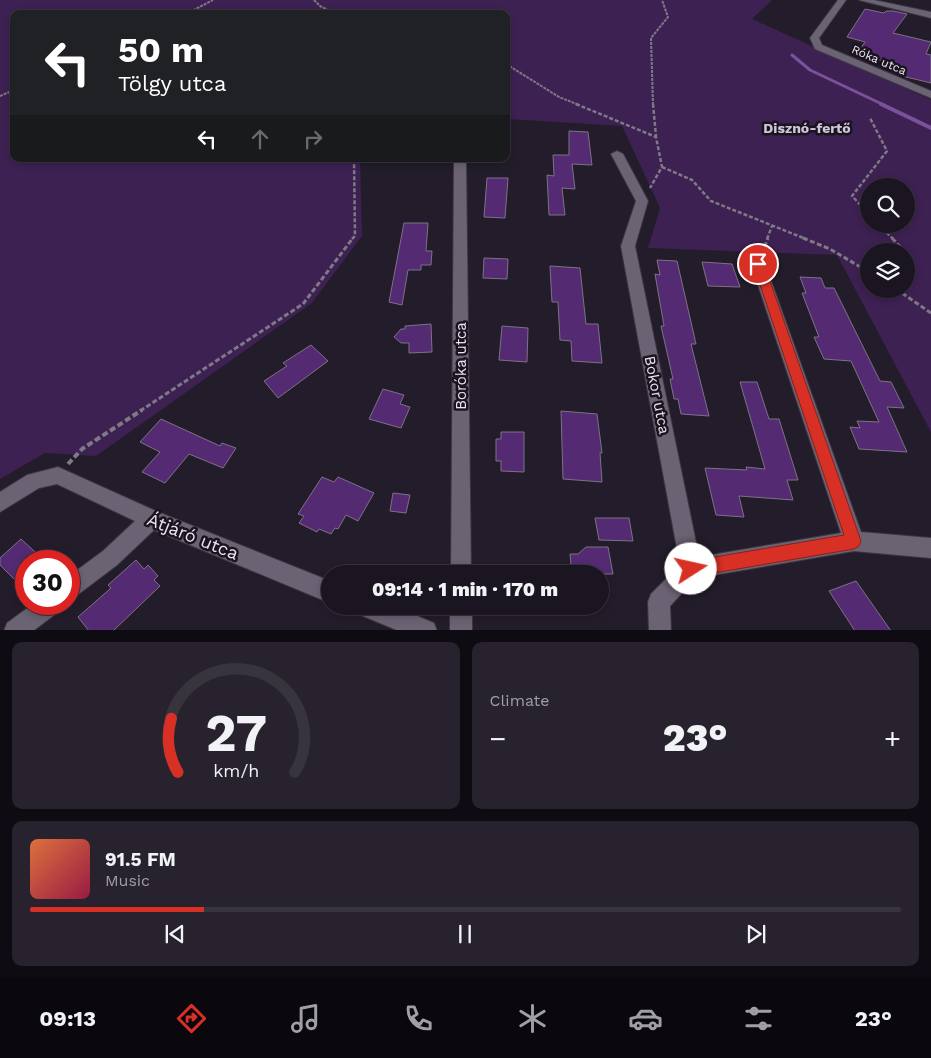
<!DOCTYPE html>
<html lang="en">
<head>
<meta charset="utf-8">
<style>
	:root { --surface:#1a1520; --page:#27222d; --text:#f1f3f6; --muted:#9f9fa5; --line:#38343e; --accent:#d93025 }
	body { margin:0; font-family:"Work Sans",sans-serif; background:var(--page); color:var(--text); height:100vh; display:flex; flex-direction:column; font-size:19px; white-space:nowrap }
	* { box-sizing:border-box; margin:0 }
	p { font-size:16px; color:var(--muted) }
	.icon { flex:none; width:28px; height:28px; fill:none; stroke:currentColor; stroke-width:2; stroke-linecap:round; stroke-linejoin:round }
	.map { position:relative; height:630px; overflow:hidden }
	.sheet { display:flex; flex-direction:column; gap:12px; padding:12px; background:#0e0c12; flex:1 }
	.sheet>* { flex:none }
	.banner { position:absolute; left:10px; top:10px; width:500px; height:152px; border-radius:10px; box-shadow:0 2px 8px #0003,0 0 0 1px var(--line); background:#202124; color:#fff; overflow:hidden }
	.buttons { position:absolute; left:860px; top:178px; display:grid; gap:10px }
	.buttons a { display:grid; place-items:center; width:55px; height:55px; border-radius:50%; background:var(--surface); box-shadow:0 2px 8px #0003,0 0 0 1px var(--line); font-size:25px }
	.speed { position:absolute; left:15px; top:550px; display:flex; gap:10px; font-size:25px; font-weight:700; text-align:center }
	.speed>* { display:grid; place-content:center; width:65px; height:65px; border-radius:50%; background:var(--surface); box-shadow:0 2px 8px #0003,0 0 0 1px var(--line); line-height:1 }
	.speed .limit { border:8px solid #d22; background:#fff; color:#111 }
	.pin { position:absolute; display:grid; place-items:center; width:42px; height:42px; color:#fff; margin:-21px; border:2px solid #fff; border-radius:50%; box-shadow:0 1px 5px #0007 }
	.me { position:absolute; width:55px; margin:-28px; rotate:80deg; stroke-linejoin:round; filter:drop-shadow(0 0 4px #0008) }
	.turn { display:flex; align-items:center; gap:18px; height:105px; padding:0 25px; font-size:22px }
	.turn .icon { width:65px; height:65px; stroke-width:2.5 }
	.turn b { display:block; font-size:35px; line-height:42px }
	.lanes { display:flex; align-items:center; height:48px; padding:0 25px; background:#0003; justify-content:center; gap:25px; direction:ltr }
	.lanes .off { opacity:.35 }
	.big { font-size:38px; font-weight:800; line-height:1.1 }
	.sheet .tile { flex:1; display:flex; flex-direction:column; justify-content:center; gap:8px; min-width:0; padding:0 18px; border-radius:10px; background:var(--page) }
	.sheet .dial { align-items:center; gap:0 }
	.dial svg { height:130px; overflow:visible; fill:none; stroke:var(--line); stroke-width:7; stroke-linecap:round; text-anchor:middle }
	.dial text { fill:var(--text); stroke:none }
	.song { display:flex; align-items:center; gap:15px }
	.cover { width:60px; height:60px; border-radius:8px; background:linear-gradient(135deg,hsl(20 70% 55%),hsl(340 70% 35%)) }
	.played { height:5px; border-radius:2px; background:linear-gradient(90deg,var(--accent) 20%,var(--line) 20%) }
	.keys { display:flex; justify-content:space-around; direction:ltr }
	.heat { display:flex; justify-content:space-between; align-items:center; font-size:28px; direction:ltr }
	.sheet .tiles { flex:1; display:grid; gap:12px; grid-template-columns:1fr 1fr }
	.tile:last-child { grid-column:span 2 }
	.trip { position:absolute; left:321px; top:565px; width:288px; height:50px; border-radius:25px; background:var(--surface); box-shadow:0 2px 8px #0003,0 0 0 1px var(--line); font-weight:800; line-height:50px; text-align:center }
	.tabs { display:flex; height:80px; justify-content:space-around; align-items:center; background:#0a080d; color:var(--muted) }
	.tabs .icon { width:35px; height:35px }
	.tabs .selected { color:var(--accent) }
	.tabs b { font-size:22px; color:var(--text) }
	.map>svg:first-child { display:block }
</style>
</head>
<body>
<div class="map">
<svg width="931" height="631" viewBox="0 0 931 631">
	<rect width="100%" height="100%" fill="#231c2a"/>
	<path fill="#3d2152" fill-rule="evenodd" d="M0,0H772L752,19L931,100V432L837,255L648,248L660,208L622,126L506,119V14H14V159H360L362,236L312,303L96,456L45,453L0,479ZM869,186H906V224H869ZM869,251H906V289H869Z"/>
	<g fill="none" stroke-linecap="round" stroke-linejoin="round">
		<polyline stroke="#7a519b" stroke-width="3" points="792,55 810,70 884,105"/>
		<polyline stroke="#7a519b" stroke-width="4" points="881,104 931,128"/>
	</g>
	<g fill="#542b72" stroke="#7c7284">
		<polygon points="865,9 884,13 886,11 893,11 907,14 893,33 931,42 926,54 931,55 931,83 902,76 904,71 901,70 903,66 864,56 865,54 858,52 865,42 847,37"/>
		<polygon points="569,131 588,132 592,165 572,164 575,189 562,188 565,215 549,215 547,175 554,176 553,155 569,155"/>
		<polygon points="487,178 508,178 505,218 484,217"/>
		<polygon points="404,223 428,223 426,251 432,251 431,265 421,265 421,270 408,270 402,305 389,302"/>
		<polygon points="484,258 508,259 507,279 483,278"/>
		<polygon points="657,260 677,261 696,344 691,344 709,416 681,414 678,399 674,399 670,379 673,379 661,326 664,326 655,274 660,275"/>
		<polygon points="702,262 732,264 740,287 708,286"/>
		<polygon points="550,266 580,268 586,324 598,324 602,363 572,361 571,341 560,340 558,302 552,302"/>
		<polygon points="800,277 821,278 825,288 834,288 880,381 891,382 904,408 887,407 907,452 859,449 850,427 860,428 857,421 879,422 851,361 824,359 814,337 819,337 802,293 806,293"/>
		<polygon points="431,324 432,352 409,353 409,343 401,343 394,337 401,329 405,329 405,326"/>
		<polygon points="502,326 528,328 527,362 499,360"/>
		<polygon points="311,345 328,361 278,398 264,381 287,366 283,363"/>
		<polygon points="740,382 757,382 769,419 779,419 798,480 787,480 793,500 739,496 744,517 716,515 705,468 747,470 746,467 765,469"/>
		<polygon points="383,389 404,395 400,404 410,407 401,428 369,419"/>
		<polygon points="561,411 597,414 602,453 600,453 602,482 563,479"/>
		<polygon points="161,419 220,446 222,443 236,448 223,468 189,454 165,483 142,472 160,452 140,442"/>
		<polygon points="501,432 524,432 524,472 501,471 501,461 496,461 496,439 501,439"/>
		<polygon points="322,477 334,482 338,477 374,493 358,521 346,515 338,529 335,528 331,534 319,529 317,532 299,523 304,516 298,514"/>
		<polygon points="393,493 410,495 406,513 390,511"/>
		<polygon points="595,518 629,518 633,541 599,540"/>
		<polygon points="21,539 45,561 26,561 26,570 15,580 0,565 0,558"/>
		<polygon points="586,547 608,547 613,574 572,574 570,554 578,554"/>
		<polygon points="136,560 144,569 148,565 158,576 154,580 160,586 113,631 89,631 78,617 111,588 108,585"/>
		<polygon points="856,581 891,631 855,631 829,591"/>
	</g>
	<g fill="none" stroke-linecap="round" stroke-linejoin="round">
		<g stroke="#3d3742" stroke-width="2">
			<g id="street">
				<polygon points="838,0 846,0 819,38 822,45 931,91 931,98 815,49 810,38"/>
				<polygon points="859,0 874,0 931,12 931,18"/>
				<polygon points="617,151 623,154 648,201 635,246 699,557 841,533 751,264 758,259 765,264 861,532 931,538 931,558 854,551 696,578 670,606 671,631 649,631 648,602 651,594 680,565 621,246 636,201 611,154"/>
				<polygon points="454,159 466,159 471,574 451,574"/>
				<polygon points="58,467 158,512 330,581 330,603 154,530 117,565 76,596 69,599 69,576 103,551 135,521 57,484 39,488 0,512 0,492 27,475"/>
				<polygon points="33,604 61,604 58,612 33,631 4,631 7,623"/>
				<polygon points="355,606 393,606 434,623 437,631 399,631 358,614"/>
				<rect x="450" y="606" width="22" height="25"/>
			</g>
		</g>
		<g stroke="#7f7985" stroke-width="2" stroke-dasharray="3 1" stroke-linecap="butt">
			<polyline points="314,0 320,6 336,14"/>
			<polyline points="186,14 213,0"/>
			<polyline points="506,64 559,97 579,105"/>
			<polyline points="0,96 14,90"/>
			<polyline points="653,105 651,38 668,17 662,0"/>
		</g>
		<g stroke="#7f7985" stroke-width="2.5" stroke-dasharray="4 2" stroke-linecap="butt">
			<polyline points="576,104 656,137 662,167 650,188"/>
			<polyline points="653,104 656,136"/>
			<polyline points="662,167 692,180 711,201 806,239"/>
			<polyline points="869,214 852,196 887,151 870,118"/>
			<polyline points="878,224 893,239"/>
			<polyline points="352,239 355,236 354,159"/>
			<polyline points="767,239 772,226"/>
		</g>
		<g stroke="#7f7985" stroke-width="3" stroke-dasharray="5 2.5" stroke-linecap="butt">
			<polyline points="803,238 830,249 869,272"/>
			<polyline points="892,238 904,251"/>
			<polyline points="762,254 768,238"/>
			<polyline points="896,289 931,313"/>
			<polyline points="140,411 303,304 353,238"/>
		</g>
		<polyline stroke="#7f7985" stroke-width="4" stroke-dasharray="6 3" stroke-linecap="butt" points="68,464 82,449 142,410"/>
		<use href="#street" fill="#6b6273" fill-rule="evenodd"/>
	</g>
	<polygon fill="#d93025" stroke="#8d1f18" points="758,260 764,264 861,541 859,546 854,549 691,577 685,575 683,569 685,563 691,561 844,535 753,264"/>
	<g text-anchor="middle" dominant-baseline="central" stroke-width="5" stroke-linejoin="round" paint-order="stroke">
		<g font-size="12" fill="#e9e4ee" stroke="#1a1320">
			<text transform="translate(879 60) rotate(23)">Róka utca</text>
		</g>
		<g font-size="14" font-weight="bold" fill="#d0c6da" stroke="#1a1320">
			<text x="807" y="128">Disznó-fertő</text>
		</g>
		<g font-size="15" fill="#e9e4ee" stroke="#1a1320">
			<text transform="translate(461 366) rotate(-90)">Boróka utca</text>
			<text transform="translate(657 395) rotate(79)">Bokor utca</text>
		</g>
		<g font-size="18" fill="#e9e4ee" stroke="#1a1320">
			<text transform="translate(193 536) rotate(22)">Átjáró utca</text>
		</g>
	</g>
</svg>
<div class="buttons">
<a><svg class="icon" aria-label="search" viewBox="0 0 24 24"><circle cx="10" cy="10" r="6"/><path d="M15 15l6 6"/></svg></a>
<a><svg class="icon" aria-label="layers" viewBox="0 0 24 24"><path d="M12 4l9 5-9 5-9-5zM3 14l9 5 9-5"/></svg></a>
</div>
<div class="speed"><div class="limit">30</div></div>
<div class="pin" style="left:758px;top:264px;background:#d93025"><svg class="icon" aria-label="arrive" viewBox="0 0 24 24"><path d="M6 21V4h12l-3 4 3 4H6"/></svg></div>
<svg class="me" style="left:691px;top:569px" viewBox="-20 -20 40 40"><circle r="19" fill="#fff"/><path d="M0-13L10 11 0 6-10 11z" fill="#d93025"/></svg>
<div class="trip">09:14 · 1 min · 170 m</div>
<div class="banner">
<div class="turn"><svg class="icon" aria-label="left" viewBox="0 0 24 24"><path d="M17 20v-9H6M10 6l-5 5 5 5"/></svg><div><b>50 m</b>Tölgy utca</div></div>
<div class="lanes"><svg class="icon" aria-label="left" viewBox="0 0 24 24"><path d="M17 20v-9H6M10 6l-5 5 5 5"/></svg><svg class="icon off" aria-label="ahead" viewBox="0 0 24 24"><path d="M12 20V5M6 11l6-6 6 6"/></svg><svg class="icon off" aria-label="right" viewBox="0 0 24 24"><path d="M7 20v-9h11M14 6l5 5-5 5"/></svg></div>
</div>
</div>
<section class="sheet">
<div class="tiles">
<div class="tile dial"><svg viewBox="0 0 100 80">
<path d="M14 69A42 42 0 1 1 86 69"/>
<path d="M14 69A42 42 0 0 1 10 36" stroke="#d93025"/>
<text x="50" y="56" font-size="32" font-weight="700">27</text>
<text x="50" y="72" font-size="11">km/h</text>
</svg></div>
<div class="tile"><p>Climate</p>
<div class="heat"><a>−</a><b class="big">23°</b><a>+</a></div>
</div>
<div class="tile">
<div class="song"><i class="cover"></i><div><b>91.5 FM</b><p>Music</p></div></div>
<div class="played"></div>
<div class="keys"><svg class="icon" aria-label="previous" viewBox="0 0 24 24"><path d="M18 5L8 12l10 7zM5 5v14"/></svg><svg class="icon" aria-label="pause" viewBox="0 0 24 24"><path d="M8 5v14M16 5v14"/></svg><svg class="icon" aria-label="next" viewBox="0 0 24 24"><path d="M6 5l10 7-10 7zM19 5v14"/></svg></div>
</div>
</div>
</section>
<nav class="tabs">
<b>09:13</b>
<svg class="icon selected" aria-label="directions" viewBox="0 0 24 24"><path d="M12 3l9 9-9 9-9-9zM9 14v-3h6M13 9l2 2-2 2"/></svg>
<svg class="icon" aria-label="music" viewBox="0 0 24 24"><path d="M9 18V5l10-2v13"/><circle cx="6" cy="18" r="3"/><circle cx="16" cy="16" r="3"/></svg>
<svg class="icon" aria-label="phone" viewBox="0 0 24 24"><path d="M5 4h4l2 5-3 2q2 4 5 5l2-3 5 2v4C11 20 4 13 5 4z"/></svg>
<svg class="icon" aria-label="climate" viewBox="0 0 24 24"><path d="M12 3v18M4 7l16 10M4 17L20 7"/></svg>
<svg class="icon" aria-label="car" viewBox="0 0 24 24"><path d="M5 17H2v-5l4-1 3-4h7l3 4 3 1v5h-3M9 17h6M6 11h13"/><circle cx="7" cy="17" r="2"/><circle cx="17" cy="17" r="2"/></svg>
<svg class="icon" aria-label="filters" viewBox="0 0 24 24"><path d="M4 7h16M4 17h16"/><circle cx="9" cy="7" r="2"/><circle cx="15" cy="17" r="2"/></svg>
<b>23°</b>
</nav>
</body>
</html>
